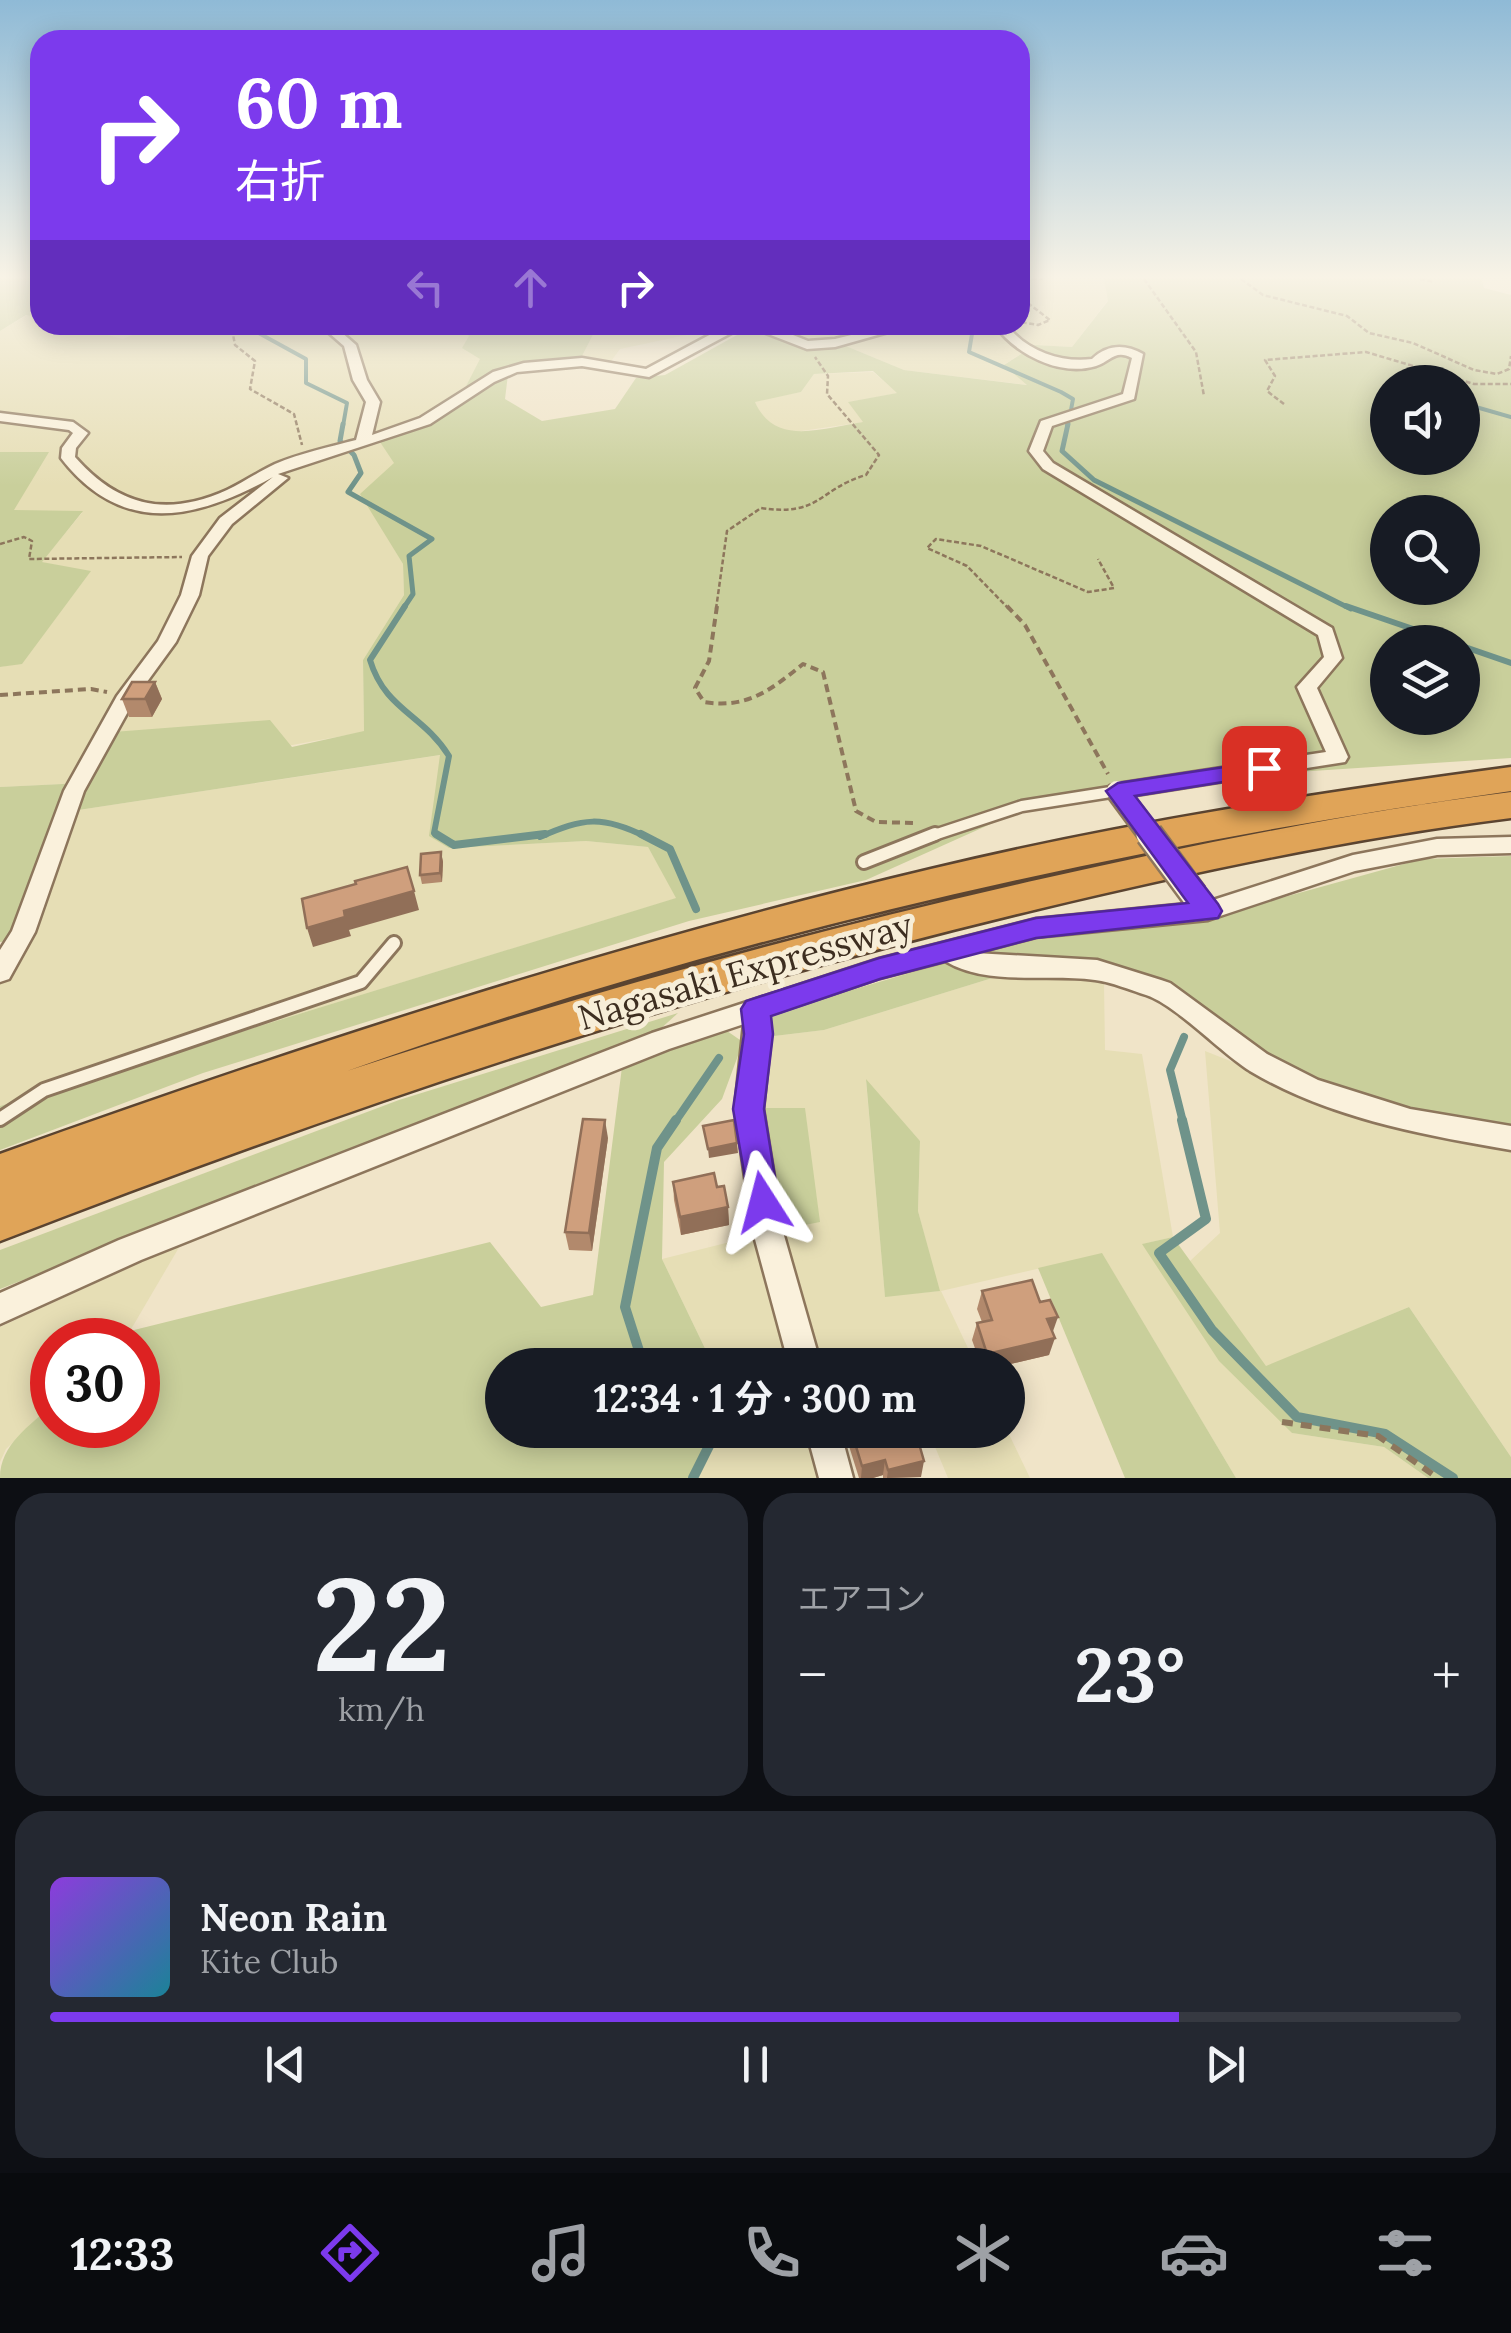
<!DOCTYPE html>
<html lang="ja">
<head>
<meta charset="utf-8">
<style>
	:root { --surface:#171b24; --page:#242831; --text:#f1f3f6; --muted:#9ea1a6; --line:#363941; --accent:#7c3aed }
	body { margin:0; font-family:Lora,"Noto Sans JP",serif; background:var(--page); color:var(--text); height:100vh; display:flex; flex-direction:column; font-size:38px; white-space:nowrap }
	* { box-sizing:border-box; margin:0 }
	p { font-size:32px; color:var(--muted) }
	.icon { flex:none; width:55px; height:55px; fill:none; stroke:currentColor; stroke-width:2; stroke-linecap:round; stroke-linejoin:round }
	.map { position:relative; height:1478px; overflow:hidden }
	.drawer { display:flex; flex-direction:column; gap:15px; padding:15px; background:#0d0f14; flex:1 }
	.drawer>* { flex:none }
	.top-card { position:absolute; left:30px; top:30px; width:1000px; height:305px; border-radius:30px; box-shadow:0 5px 25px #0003; background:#7c3aed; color:#fff; overflow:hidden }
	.fabs { position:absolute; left:1370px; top:365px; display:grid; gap:20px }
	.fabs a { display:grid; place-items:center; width:110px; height:110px; border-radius:50%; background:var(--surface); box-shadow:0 5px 25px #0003; font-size:50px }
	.speed { position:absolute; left:30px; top:1318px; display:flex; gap:20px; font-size:50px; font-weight:700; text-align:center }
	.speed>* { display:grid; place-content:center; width:130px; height:130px; border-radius:50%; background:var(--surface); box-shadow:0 5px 25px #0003; line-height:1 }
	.speed .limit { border:15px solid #d22; background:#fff; color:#111 }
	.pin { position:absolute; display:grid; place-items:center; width:85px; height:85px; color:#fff; margin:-42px; border-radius:20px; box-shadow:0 5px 15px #0006 }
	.me { position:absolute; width:110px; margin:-55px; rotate:351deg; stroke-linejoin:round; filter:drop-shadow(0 0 8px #0008) }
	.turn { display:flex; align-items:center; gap:35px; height:210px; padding:0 40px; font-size:45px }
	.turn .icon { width:130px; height:130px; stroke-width:2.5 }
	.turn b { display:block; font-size:70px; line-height:85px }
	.lanes { display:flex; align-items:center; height:95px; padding:0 40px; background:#0003; justify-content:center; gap:50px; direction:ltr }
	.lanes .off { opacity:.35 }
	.big { font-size:75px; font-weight:700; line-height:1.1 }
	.drawer .card { flex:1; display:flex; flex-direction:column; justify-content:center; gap:15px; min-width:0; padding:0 35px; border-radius:30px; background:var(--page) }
	.drawer .dial { align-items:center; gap:0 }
	.dial b { font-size:130px; line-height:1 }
	.song { display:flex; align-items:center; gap:30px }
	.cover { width:120px; height:120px; border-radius:15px; background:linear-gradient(135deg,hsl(270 70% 55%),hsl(190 70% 35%)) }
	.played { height:10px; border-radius:5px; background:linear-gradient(90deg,var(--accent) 80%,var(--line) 80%) }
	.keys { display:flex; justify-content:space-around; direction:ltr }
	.heat { display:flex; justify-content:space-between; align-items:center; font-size:55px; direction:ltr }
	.drawer .tiles { flex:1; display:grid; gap:15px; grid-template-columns:1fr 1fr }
	.card:last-child { grid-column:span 2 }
	.trip { position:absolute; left:485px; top:1348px; width:540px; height:100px; border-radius:50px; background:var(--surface); box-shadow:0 5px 25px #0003; font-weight:700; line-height:100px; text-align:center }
	.tab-bar { display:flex; height:160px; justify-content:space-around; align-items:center; background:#090b0e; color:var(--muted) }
	.tab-bar .icon { width:70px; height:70px }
	.tab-bar .active { color:var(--accent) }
	.tab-bar b { font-size:45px; color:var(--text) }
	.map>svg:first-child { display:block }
</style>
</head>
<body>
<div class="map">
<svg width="1511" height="1478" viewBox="0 0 1511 1478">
	<rect width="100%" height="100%" fill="#f0e4c8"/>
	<g fill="#e6deb5" fill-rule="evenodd">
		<polygon points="1020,279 1104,279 1108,300 1072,347 1035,345 1005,364 1029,385 904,370 841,344 801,347 757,325 1020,325"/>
		<polygon points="27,315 40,318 40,325 67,325 123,339 155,325 410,325 424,330 457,327 469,336 481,359 463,392 381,441 395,463 361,494 403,564 404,595 363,660 364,732 83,783 0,787 0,667 22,663 90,572 41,562 82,513 13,511 48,452 0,452 0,331"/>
		<polygon points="598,325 734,325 620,349 609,364 581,358"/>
		<polygon points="873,372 898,393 849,402 864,422 787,433 763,419 754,401 801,392 814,374"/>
		<polygon points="441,755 430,836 450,848 586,841 648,847 677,898 0,1106 0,970 72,811"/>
		<path d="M1015,971L1104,983L1105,1050L1142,1054L1173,1237L1143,1244L1292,1433L1384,1447L1428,1478H1236L1102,1254L941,1291L976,1365H713L662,1259L774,1231L753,1108L766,1037L824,1030ZM866,1081L920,1141L918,1211L939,1291L885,1296Z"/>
		<polygon points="1205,1051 1387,1123 1511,1146 1511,1457 1409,1307 1266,1367 1190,1261 1220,1233"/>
		<polygon points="181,1244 130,1331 120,1340 52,1340 52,1405 6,1449 0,1462 0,1327"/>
		<polygon points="717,1430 809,1430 825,1478 693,1478"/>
		<polygon points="928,1430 1007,1430 1030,1478 948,1478"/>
	</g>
	<g fill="#c9cf9b" fill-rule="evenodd">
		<polygon points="0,279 40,279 40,318 26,315 0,331"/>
		<path d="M1104,279H1482L1484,288L1511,295V758L1112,784L1033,805L866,880L689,921L203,1073L0,1150V1106L676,898L648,847L586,841L449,848L429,836L440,755L72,811L13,941L0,942V787L83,783L113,732L270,720L292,747L364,731L363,660L404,595L403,564L360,494L394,463L380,442L463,392L480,359L462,348L469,336L457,327L424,330L410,325H541L556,328L598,325L581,358L509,366L505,399L542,421L615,409L636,378L665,375L755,325L801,347L841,344L904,370L1027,385L1004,365L1035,345L1072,347L1108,301ZM873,371L897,393L848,402L863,422C822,428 775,447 755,402L801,392L814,374ZM1388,382H1462V458H1388ZM1388,512H1462V588H1388ZM1388,642H1462V718H1388Z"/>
		<polygon points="0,452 49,452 14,510 83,511 42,562 91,571 22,664 0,667"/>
		<polygon points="1511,856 1511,1131 1402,1112 1265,1061 1160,997 1104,983 1015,971 824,1030 766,1037 769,1014 1013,943 1216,916 1422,859"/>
		<polygon points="678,1013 657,1032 0,1289 0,1250 399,1100"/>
		<path d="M727,1031L743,1042L722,1099L664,1162L662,1259L713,1365H502V1430H717L693,1478H0C0,1444 30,1426 52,1405V1425H138V1340H120L130,1331L490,1242L541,1307L593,1295L622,1067Z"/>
		<polygon points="866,1079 920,1141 918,1211 940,1291 885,1297"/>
		<polygon points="753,1108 805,1108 820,1222 774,1231"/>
		<polygon points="1173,1237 1266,1366 1409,1307 1511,1457 1511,1478 1428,1478 1384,1447 1292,1433 1219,1361 1142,1244"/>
		<polygon points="1102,1253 1236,1478 1125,1478 1038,1268"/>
	</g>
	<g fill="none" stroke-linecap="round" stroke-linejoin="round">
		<g stroke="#6f938a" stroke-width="4">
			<polyline points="244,325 306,359 306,383 347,403 343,426"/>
			<polyline points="973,328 969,352 1061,392 1073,399 1071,410"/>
			<polyline points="1462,403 1511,417"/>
			<polyline points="1067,426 1069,418"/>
		</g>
		<g stroke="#6f938a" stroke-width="5">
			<polyline points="343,424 340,441 354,455 361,473 348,492 432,539 409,556 413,594 403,609"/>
			<polyline points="1068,424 1062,451 1094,480 1351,609"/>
		</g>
		<g stroke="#6f938a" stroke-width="6">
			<path d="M405,606L370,660C385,710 423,714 449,756L434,833L440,837"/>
			<polyline points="1346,606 1451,642"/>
			<polyline points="1462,646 1511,663"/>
			<path d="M540,837C583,818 602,815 646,837"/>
		</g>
		<g stroke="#6f938a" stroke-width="8">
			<polyline points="436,834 454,845 545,834"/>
			<polyline points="641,834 670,849 696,909"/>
			<polyline points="675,1122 719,1058"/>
			<polyline points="1183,1122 1170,1070 1184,1037"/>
		</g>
		<g stroke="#6f938a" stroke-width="10">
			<polyline points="676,1120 657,1148 625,1307 641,1357 709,1357 713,1365"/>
			<polyline points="1182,1120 1206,1219 1159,1253 1212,1330 1297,1417 1385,1434 1453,1478"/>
			<polyline points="693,1478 717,1430"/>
		</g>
		<g stroke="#8d765c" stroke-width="15">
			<polyline id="service-far1" points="928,837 1022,806 1117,791"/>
		</g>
		<g stroke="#8d765c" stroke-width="18">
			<g id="service">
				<polyline points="864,862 935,834"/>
				<polyline points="0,1119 44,1090 361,982 394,943"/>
			</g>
		</g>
		<g stroke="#8d765c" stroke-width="5">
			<g id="minor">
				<path d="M320,325H333L356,345L367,380L380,402L372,435L420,418L493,372L524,363L582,358L646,369L728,325H768L808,341L835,339L892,325H913L835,347L807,349L763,332L735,331L649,377L582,366L517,372L494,382L430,424L278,474L288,478L232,524L208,556L199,595L176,642L136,697L84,791L35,932L9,979L0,982V950L12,931L64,791L117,696L158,641L181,595L192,556L220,518L273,477C196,520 122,537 61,458L62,448L73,433L69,430L0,421V413L73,422L88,433L76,448L75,457C119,507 167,517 227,490C244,482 258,472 275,464C301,453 329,447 356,440L366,402L353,380L344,346Z"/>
				<path d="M995,325H1007C1026,351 1061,363 1092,359C1108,344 1125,344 1143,354L1134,399L1052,426L1043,451L1053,463L1332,628L1342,658L1317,688L1348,757L1345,762L1117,798L1110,796L1107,791L1110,786L1117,784L1326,752L1297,687L1324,657L1318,635L1043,469L1029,451L1041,421L1123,394L1132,358C1115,349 1111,361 1096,366C1060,377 1015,354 995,325Z"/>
				<path d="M1511,837V853L1437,855L1355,871L1208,920L1036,937L975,953L1097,960L1161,980L1170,983L1267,1054L1318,1080L1410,1109L1511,1126V1150C1422,1135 1329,1118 1250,1071C1220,1052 1176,1005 1146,995C1130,990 1112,982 1095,980C1046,973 989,987 945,961L880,978L769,1015L771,1034L763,1109L783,1232L821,1365H789L753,1232L735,1109L744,1024L669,1049L141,1260L0,1324V1293L119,1240L652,1033L879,959L1036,919L1207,902L1353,855L1437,839Z"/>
				<polygon points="806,1430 840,1430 853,1478 819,1478"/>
			</g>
		</g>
		<g stroke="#5b4430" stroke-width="5">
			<path id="motorway" d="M1511,767V791C1112,848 727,936 347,1071C575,996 807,932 1041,879C1197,844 1353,812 1511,792V818C1351,838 1194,872 1038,909C683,994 340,1109 0,1241V1154C306,1044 614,944 931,869C1122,823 1316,793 1511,767Z"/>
		</g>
		<g stroke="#8d765c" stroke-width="2.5" stroke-dasharray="5 2.5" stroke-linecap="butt">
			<polyline points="1024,279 1043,279"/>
			<polyline points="1144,279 1196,352 1204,396"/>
			<polyline points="1241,279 1263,295 1347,316 1369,333 1413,343 1474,370 1497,374 1509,369 1511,356"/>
			<polyline points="1420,279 1434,282"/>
			<polyline points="1020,290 1029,304 1050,320 1038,325 1020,322"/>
			<polyline points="417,325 458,325"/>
			<polyline points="232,329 235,345 255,361 250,389 294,414 302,445"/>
			<polyline points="1284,404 1267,391 1275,376 1265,360 1366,352 1474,384 1511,384"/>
			<polyline points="0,544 24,537 32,541 29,559 182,557"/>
			<path d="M716,609L727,531L761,508C821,517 818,489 866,475L879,455L827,394L828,376L815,357"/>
			<polyline points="1009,609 967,566 927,548 936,539 981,546 1088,592 1114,588 1098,559"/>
		</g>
		<g stroke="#8d765c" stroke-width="4" stroke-dasharray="8 5" stroke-linecap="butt">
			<path d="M717,606L709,661L695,688L704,702C747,709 771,690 803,664L823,672L856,811L876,822L917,823"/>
			<polyline points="1007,606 1025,625 1108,774"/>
			<polyline points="0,695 91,689 107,692"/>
		</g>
		<polyline stroke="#8d765c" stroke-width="6" stroke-dasharray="11 8" stroke-linecap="butt" points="1282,1422 1378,1436 1438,1478"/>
		<use href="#service-far1" stroke="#faf1dc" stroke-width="10"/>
		<use href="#service" stroke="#faf1dc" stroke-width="12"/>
		<use href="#minor" fill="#faf1dc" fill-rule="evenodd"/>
		<use href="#motorway" fill="#e0a458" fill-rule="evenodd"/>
		<g stroke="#8d765c" stroke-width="25" stroke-linecap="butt">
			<polyline id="minor-bridge-far1" points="1117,791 1151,837"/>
		</g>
		<g stroke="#8d765c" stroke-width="30" stroke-linecap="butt">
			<polyline id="minor-bridge" points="1149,834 1194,895"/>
		</g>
		<use href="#minor-bridge-far1" stroke="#faf1dc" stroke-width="20"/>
		<use href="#minor-bridge" stroke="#faf1dc" stroke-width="25"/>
	</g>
	<g fill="#b2896c">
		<polygon points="155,682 162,699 152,717 129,717 122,699"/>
		<polygon points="441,852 443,862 442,882 422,884 420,875"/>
		<polygon points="608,1138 592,1251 569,1250 565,1232"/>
		<polygon points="673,1182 717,1187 728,1207 729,1225 681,1235 674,1200"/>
		<polygon points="982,1291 1040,1302 1052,1333 1049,1355 1006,1365 981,1365 972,1340 977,1323 982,1322 977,1309"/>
		<polygon points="844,1430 915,1430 921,1477 883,1478 883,1475 873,1478 859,1478"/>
	</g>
	<g fill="#916f58">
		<polygon points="155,682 162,699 152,717 145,699"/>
		<polygon points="441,852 443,862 442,882 440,873"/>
		<polygon points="414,891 419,910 349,930 351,936 313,947 307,928 344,911"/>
		<polygon points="605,1120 608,1138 592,1251 589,1233"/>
		<polygon points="737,1143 738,1153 709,1158 708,1149"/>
		<polygon points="728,1207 729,1225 681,1235 680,1217"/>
		<polygon points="1058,1317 1052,1334 1047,1319"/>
		<polygon points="1055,1338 1049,1355 1006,1365 984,1365 987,1354"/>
		<polygon points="885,1460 883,1475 873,1478 861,1478 862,1466"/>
		<polygon points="924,1461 921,1477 887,1478 888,1470"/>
	</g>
	<g fill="#cf9f7d" stroke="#916f58" stroke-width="2.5">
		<polygon points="132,682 155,682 145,699 122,699"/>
		<polygon points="441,852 440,873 420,875 421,854"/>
		<polygon points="407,867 414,891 344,911 345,917 307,928 302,899 356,884 355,881"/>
		<polygon points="583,1119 605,1120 589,1233 565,1232"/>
		<polygon points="734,1120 737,1143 708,1149 703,1126"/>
		<polygon points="714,1173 717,1187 724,1186 728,1207 680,1217 673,1182"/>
		<polygon points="1032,1280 1040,1302 1050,1300 1058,1317 1047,1319 1055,1338 987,1354 977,1323 992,1320 982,1291"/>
		<polygon points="851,1430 915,1430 924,1461 888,1470 885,1460 862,1466"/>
	</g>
	<linearGradient id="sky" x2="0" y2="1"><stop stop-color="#8fbad6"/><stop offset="0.57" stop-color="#f8f3e6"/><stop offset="1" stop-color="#f8f3e6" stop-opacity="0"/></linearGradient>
	<rect width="1511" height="486" fill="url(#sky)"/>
	<polygon fill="#7c3aed" stroke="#51269a" stroke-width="2.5" points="1264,761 1276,768 1273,774 1135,796 1218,904 1222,911 1218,918 1036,938 880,979 771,1016 773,1034 764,1109 779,1202 775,1212 763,1217 751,1212 733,1109 744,1034 741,1009 746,1001 879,958 1036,918 1188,903 1106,791 1118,783"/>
	<g text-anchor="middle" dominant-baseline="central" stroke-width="10" stroke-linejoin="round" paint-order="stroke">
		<g font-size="35" fill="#3d2e20" stroke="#f7eed8">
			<text transform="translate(745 971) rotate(-16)">Nagasaki Expressway</text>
		</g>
	</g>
</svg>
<div class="fabs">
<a><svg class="icon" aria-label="sound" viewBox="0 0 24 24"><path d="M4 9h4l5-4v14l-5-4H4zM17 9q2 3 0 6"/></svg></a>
<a><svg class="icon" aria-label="search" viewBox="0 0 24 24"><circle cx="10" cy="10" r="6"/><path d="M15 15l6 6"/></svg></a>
<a><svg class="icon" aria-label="layers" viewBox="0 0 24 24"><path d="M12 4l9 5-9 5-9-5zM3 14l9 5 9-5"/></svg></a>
</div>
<div class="speed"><div class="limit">30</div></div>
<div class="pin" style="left:1264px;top:768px;background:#d93025"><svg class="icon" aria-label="arrive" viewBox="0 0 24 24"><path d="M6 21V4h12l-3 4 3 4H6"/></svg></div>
<svg class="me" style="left:763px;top:1202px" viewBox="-20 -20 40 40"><path d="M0-17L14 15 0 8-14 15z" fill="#7c3aed" stroke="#fff" stroke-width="4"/></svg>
<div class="trip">12:34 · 1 分 · 300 m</div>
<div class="top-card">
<div class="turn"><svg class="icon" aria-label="right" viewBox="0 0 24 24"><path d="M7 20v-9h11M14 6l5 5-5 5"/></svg><div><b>60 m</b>右折</div></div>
<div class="lanes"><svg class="icon off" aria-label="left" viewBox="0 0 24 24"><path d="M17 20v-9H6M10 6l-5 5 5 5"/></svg><svg class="icon off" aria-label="ahead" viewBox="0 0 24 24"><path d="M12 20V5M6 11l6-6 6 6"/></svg><svg class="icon" aria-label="right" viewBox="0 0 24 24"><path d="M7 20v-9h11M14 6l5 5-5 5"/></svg></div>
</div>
</div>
<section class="drawer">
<div class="tiles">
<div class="card dial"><b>22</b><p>km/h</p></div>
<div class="card"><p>エアコン</p>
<div class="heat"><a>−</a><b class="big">23°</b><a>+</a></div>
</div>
<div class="card">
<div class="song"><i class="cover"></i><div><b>Neon Rain</b><p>Kite Club</p></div></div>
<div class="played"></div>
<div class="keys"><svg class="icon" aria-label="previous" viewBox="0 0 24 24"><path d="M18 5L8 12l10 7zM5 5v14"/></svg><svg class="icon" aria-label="pause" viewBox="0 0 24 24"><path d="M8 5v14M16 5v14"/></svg><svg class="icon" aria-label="next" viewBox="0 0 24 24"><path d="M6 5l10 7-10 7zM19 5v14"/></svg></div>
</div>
</div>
</section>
<nav class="tab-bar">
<b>12:33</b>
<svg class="icon active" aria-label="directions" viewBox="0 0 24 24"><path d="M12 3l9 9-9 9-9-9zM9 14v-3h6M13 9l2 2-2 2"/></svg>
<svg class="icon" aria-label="music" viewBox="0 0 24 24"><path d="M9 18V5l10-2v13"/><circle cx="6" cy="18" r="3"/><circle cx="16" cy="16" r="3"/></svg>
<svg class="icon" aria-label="phone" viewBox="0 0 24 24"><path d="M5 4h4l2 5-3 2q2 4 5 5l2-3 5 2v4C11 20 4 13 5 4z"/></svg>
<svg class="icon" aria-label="climate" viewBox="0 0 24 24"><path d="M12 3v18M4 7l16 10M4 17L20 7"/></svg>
<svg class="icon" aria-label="car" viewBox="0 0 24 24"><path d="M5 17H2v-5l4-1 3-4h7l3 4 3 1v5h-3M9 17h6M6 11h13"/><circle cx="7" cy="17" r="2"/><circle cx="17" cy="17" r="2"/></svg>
<svg class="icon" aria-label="filters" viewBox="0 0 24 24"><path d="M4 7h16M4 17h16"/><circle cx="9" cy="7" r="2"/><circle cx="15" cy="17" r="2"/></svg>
</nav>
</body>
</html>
